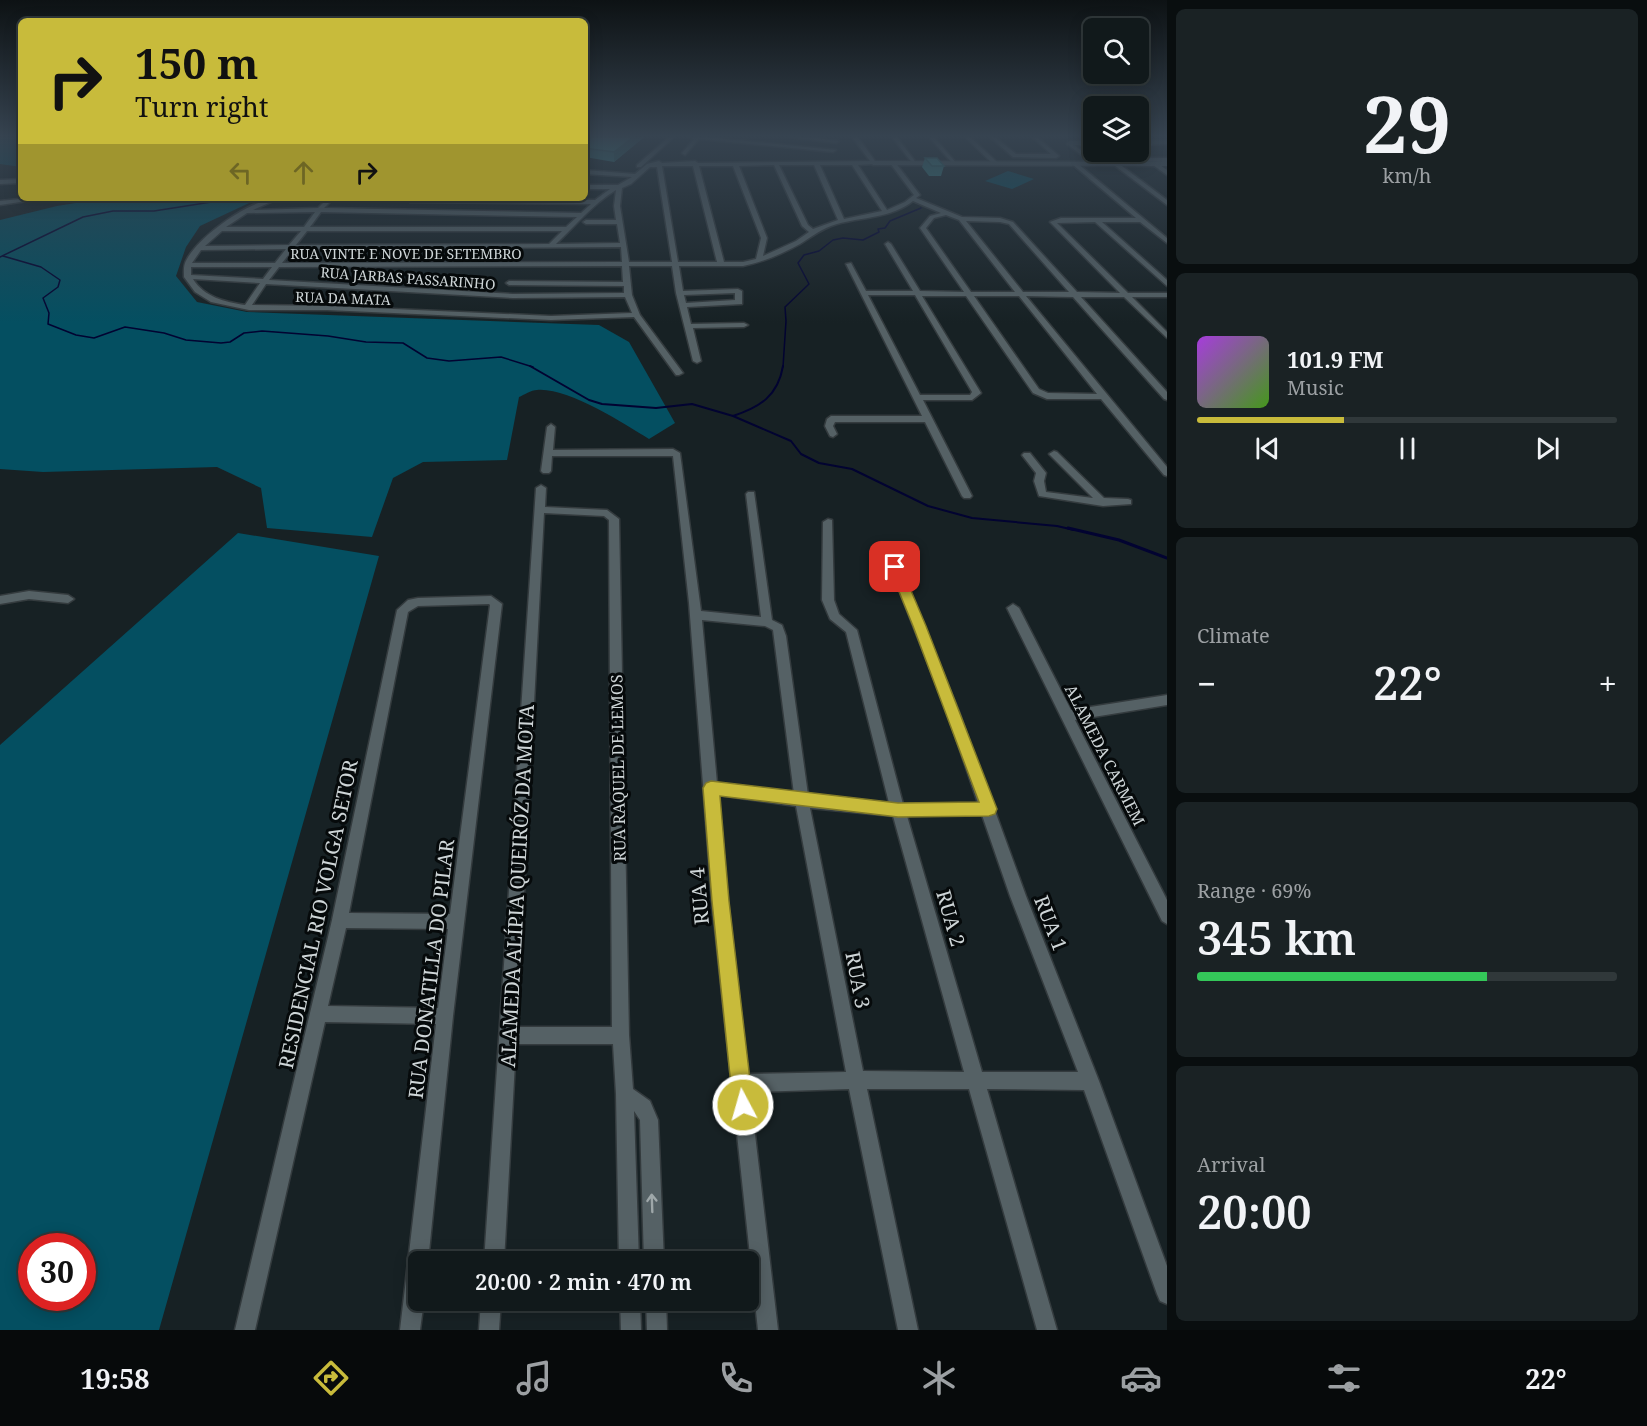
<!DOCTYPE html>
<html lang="en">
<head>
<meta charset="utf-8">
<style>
	:root { --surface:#11191b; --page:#1a2224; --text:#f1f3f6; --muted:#9ca0a3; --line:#30383a; --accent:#c8bb3b }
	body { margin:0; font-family:"Noto Serif",serif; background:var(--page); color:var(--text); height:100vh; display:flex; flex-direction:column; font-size:22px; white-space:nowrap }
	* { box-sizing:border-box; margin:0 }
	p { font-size:20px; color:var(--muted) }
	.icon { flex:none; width:33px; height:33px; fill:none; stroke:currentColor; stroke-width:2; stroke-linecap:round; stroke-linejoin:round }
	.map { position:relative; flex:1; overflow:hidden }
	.details { display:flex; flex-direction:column; gap:9px; padding:9px; background:#090e0f; width:480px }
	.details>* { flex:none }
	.top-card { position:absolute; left:18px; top:18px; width:570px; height:183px; border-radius:9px; box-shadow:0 3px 15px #0003,0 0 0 2px var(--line); background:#c8bb3b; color:#111; overflow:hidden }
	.buttons { position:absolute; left:1083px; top:18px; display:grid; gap:12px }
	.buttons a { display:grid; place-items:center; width:66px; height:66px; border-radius:9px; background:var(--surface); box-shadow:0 3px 15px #0003,0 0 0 2px var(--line); font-size:30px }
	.speed { position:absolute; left:18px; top:1233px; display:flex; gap:12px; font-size:30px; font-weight:700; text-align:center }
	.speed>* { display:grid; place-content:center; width:78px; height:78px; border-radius:50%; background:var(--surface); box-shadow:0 3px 15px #0003,0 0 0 2px var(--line); line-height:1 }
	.speed .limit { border:9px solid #d22; background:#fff; color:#111 }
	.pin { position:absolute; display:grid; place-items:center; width:51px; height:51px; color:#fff; margin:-26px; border-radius:12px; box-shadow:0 3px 9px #0006 }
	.me { position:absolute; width:66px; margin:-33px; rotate:354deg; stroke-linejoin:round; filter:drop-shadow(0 0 4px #0008) }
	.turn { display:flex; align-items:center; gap:21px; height:126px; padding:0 18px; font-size:27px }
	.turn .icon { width:78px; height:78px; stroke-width:2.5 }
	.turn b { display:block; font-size:42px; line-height:51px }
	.lanes { display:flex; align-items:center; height:57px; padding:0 18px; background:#0003; justify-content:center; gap:30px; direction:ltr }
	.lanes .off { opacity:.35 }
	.big { font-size:45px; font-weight:600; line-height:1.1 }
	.details .card { flex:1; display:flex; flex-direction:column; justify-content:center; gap:9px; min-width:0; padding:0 21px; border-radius:9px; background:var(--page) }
	.details .dial { align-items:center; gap:0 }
	.dial b { font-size:78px; line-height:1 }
	.song { display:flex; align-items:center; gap:18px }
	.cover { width:72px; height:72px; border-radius:9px; background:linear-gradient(135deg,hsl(280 70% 55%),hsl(100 70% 35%)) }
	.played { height:6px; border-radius:3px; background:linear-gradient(90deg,var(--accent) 35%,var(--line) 35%) }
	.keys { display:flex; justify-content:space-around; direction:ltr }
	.heat { display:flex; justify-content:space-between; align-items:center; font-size:33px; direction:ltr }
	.charge { height:9px; border-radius:4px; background:linear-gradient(90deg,#34c759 69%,var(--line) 0) }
	.trip { position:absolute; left:408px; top:1251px; width:351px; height:60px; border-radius:9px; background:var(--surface); box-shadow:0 3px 15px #0003,0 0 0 2px var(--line); font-weight:600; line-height:60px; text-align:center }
	.menu { display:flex; height:96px; justify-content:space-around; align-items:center; background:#070a0b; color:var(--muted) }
	.menu .icon { width:42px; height:42px }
	.menu .current { color:var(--accent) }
	.menu b { font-size:27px; color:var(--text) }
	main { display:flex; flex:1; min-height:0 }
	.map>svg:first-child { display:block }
</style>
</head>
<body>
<main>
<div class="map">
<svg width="1167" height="1330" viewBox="0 0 1167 1330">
	<rect width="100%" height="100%" fill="#172124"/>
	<g fill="#044f61" fill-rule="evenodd">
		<polygon points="0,137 21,137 21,167 0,164"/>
		<polygon points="1008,171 1034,179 1012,189 985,181"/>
		<path d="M107,198H260L200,226L186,247L176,276L197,302L247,312L599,325L629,342L675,423L649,439C623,423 567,387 537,390C531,390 524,395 519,397L507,460L423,462L393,478L372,537L267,528L261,488L217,467L43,472L0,469V220L57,206Z"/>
		<path d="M238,533L379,556L159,1330H0V745ZM82,1246V1298H32V1246Z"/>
	</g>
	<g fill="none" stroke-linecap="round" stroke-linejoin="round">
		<g stroke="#020331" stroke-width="1.5">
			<polyline points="3,256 41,267 60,280 58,287 43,298 49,313 48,324 76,335 94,338 125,327 164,333 186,340 221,343 230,342 244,333 262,331 328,336 366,342 403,343 427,358 449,361 501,357 533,367"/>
			<polyline points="0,257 83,217 113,211 154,211 237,198"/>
			<polyline points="783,367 786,321 785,307 809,284 798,263 804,255 819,251 833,240 843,238 863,240 879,232 878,229 885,228 890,221 921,208"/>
		</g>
		<g stroke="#020331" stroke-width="2">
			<polyline points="530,366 589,400 602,404 656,408 692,404 733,416 791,441 801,454 819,463 852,469 928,506 972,518 1057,526 1074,530"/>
			<path d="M733,416C760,407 778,396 783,366"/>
		</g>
		<polyline stroke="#020331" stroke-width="3" points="1068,528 1119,540 1167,558"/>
		<g stroke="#343b3e" stroke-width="3">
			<g id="minor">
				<polygon points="669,137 674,137 641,167 637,167 637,165"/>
				<polygon points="688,137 706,137 836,150 833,152 699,139 685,155 682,153 694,139"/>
				<polygon points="789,137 808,137 839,141 836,143"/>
				<polygon points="892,137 897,137 917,164 913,164"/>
				<polygon points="929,137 934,137 957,164 953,164"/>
				<polygon points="965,137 970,137 997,162 997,164 993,164"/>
				<polygon points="990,137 995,137 1016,154 1051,154 1032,137 1037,137 1059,156 1056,158 1013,157"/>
				<polygon points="1167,140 1167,144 1138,145 1138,141"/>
				<polygon points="1069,141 1094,141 1094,145 1074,145 1086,154 1084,157 1067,144"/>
				<polygon points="1096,158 1167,158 1167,162 1094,161"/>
				<path d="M659,161L662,163L695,161L698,163L873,161L875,164L858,165L887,210L905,202L914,195L890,163L895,162L920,195L916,198L962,217L1000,218L1013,222L1077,292L1120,293L1050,222L1061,218H1136L1072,164L1077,163L1167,238V243L1140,222H1102L1167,280V286L1095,222L1057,223L1128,293H1167V297H1132L1167,332V338L1124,297H1081L1167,392V400L1164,399L1073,297L1026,296L1167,467V476L1164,475L1101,399H1047L1033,393L966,296H922L981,393L972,400H923L972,496L970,498H964L962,496L925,422H835L833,426L837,434L833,437L830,436L825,426L827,419L831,416H922L846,264L851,263L866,291H913L885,244L888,242L891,244L920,291L964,292L920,228L930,216L941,213L913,201C892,218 862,217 837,224C822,228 813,236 800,244C782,254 763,262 743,266H679L683,291L738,289L742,291V304L687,307L691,324L744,323L748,325L744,327L693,328L701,361L697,363L693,361L676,293L672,266H629L632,295L640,315L683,373L679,375H676L634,317L551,320L327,310H249L211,302L195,292L184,277C184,271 183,265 187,259C200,235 252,198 280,198L253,210L318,208L328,198H334L324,208L581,213L591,204L410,202L407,200L410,198L595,200L610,189H585V185H618L632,177L585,174V170L635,174L647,164ZM774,165L802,226L809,232L796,241L763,256L767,238L739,166ZM779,165H814L838,220L813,229L808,225ZM820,165H852L882,211L844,219ZM662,166H693L717,262H678ZM699,166H733L761,238L756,259L743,262H724ZM650,167H657L672,262H629L620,206L622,188L631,184ZM616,190L614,206L616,220H586L583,222L586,224H617L620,243L556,244C575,226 593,204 616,190ZM315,212L304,227H226L247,213ZM321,212L577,217L566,227H310ZM946,215L959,220L1015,292H971L926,228L934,218ZM966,221L1000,222L1009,224L1069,292H1023ZM222,231H301L289,245L205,246ZM307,231H562L549,244L296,245ZM621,247L622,262L282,263L293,249ZM286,249L275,263H192L201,250ZM622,266L623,282L509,281L506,283L509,285L624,286V293L513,294L269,280L279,267ZM191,267H272L263,279L191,275ZM193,279L260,283L245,305C225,302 204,297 193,279ZM266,284L513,298L625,297L632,313L551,316L327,306L252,305ZM735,293V300L686,303L684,295ZM868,295H915L972,392L970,395H920ZM974,296H1019L1097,394L1048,393L1039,389Z"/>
				<polygon points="1114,163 1118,163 1167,200 1167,205 1114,165"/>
				<polygon points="1153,163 1157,163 1167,170 1167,175 1153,165"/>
				<polygon points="21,179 21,183 0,184 0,180"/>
				<polygon points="29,198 47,198 0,205 0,201"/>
				<path d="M551,424L555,427L553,450L673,449L680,453L701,611L761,617L746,494L748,492H754L772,620L782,625L786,636L808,795L889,803L846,632L830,619L822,600L823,522L828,519L832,520L834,600L839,614L857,630L903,804L978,803L947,712L890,567L895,563L899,564L959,712L992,804L996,809L995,811L1026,896L1099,1081L1167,1266V1304L1160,1301L1157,1294L1084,1090L987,1089L1057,1330H1037L969,1089H867L918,1330H898L849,1089L750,1092L778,1330H758L712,901L689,603L673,456H552L551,471L549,473H543L541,471L547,427ZM702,620L765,626L773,630L794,794L717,783ZM718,795L796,806L846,1072L748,1074L728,901ZM810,808L893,816L964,1072L863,1071ZM982,815L1010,896L1078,1072H982L907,816Z"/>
				<polygon points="1054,451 1057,452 1104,498 1128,499 1131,500 1131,504 1103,506 1039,496 1034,481 1036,473 1022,455 1024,453 1030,453 1046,473 1044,481 1046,492 1093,498 1049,454"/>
				<path d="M541,485L546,488L545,507L607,510L619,519L629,1035L633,1089L650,1101L658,1120L664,1262H644L640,1120L634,1111L639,1262H619L616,1094L613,1044H516L504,1262H484L536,488ZM544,513L604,516L609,520L612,1027H517Z"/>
				<polygon points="29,591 68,595 74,599 68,603 29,599 0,604 0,596"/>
				<path d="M491,596L502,604L453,1016L428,1262H418V1300H424L420,1330H400L436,1024L325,1022L255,1330H235L332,920L397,610L408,600L418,598ZM489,604L490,605L489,613L450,914L349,913L408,612L418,606ZM346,928L448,929L438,1008L328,1006Z"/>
				<polygon points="1013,604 1019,608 1071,710 1167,695 1167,705 1075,720 1167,900 1167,924 1162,921 1007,608"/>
				<polygon points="481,1300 501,1300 499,1330 479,1330"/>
				<polygon points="620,1300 640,1300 641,1330 621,1330"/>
				<polygon points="646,1300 666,1300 667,1330 647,1330"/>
			</g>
		</g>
		<g stroke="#343b3e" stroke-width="3">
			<polygon id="tertiary" points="852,137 858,137 875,161 1167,162 1167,166 873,165"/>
		</g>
		<use href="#minor" fill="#556165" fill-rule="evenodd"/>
		<use href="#tertiary" fill="#556165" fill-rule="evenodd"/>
	</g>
	<g fill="#368a8c">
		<polygon points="585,137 644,137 614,162 585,157"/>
		<polygon points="925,158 944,166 941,176 929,176 922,167"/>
	</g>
	<polygon fill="#2c7172" points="633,137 644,137 614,162 614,152"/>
	<g fill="#3fa1a3" stroke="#2c7172" stroke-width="1.5">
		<polygon points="585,137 633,137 614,152 585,148"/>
		<polygon points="925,158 937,158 944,166 932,166"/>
	</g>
	<defs><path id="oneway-shaft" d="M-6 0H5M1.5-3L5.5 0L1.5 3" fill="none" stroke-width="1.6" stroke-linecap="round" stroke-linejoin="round" transform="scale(1.5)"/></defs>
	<use stroke="#9ea7a9" href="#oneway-shaft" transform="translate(652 1203) rotate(-92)"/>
	<linearGradient id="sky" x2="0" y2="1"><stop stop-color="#0d1214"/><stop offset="0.42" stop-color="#364350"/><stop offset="1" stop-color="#364350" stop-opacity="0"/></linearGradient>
	<rect width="1167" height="323" fill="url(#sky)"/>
	<polygon fill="#c8bb3b" stroke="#827a26" stroke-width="1.5" points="895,563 901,567 926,626 997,809 995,814 989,816 898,817 720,796 729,901 753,1105 750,1112 743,1115 736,1112 733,1105 712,901 703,788 706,783 711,781 898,803 979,802 913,626 889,567"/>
	<g text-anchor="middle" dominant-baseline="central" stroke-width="6" stroke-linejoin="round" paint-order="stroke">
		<g font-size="14" fill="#ced5d7" stroke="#060a0b">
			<text x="406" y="253">RUA VINTE E NOVE DE SETEMBRO</text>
			<text transform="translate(408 278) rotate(4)">RUA JARBAS PASSARINHO</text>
			<text transform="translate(343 298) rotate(2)">RUA DA MATA</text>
		</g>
		<g font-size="16" fill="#ced5d7" stroke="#060a0b">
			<text transform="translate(1105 755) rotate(63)">ALAMEDA CARMEM</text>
			<text transform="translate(618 768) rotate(-91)">RUA RAQUEL DE LEMOS</text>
		</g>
		<g font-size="20" fill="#ced5d7" stroke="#060a0b">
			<text transform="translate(517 886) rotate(-87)">ALAMEDA ALÍPIA QUEIRÓZ DA MOTA</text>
			<text transform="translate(699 896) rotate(-95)">RUA 4</text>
			<text transform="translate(318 914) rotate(-78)">RESIDENCIAL RIO VOLGA SETOR</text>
			<text transform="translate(951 918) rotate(74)">RUA 2</text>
			<text transform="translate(1051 923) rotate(69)">RUA 1</text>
			<text transform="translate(431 969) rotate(-83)">RUA DONATILLA DO PILAR</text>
			<text transform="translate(858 980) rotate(79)">RUA 3</text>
		</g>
	</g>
</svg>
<div class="buttons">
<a><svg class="icon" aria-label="search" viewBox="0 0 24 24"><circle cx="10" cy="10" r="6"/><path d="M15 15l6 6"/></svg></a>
<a><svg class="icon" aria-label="layers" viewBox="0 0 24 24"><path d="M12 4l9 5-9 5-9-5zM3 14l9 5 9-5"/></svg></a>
</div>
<div class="speed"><div class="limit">30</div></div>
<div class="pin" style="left:895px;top:567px;background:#d93025"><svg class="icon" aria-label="arrive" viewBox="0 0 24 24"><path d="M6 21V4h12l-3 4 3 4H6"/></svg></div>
<svg class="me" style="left:743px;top:1105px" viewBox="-20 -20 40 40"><circle r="17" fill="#c8bb3b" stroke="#fff" stroke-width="3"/><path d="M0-11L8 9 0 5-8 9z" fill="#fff"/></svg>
<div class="trip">20:00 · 2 min · 470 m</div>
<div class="top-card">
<div class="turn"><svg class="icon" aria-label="right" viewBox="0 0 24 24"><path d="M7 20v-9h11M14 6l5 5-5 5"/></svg><div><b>150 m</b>Turn right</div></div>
<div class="lanes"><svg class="icon off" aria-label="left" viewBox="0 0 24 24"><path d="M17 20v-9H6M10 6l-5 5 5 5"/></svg><svg class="icon off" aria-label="ahead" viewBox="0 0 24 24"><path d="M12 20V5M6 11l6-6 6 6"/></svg><svg class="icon" aria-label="right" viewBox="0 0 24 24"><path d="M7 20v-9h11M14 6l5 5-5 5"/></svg></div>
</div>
</div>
<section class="details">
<div class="card dial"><b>29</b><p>km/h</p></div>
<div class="card">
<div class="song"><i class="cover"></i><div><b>101.9 FM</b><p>Music</p></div></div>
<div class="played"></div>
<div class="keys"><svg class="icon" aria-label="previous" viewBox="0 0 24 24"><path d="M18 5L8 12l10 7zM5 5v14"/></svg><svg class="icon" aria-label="pause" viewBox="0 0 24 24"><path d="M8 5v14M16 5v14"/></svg><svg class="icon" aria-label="next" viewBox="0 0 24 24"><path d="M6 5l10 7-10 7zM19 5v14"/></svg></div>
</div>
<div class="card"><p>Climate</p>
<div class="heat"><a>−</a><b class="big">22°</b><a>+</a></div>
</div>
<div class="card"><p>Range · 69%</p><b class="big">345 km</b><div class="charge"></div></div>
<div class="card"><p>Arrival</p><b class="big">20:00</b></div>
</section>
</main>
<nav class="menu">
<b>19:58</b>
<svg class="icon current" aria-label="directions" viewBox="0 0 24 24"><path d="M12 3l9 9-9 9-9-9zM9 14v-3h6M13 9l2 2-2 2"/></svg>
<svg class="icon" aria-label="music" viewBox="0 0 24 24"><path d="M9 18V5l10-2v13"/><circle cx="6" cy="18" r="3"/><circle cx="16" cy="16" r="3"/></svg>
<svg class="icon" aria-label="phone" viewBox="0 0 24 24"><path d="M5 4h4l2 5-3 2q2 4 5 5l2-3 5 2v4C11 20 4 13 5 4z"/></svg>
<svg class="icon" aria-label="climate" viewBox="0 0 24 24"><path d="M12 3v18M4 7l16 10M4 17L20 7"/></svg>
<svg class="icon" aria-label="car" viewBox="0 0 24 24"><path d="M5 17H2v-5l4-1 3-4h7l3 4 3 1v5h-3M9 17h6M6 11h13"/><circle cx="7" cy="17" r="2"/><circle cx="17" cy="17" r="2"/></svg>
<svg class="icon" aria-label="filters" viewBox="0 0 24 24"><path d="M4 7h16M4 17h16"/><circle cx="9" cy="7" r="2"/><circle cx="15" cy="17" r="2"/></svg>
<b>22°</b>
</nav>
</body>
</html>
